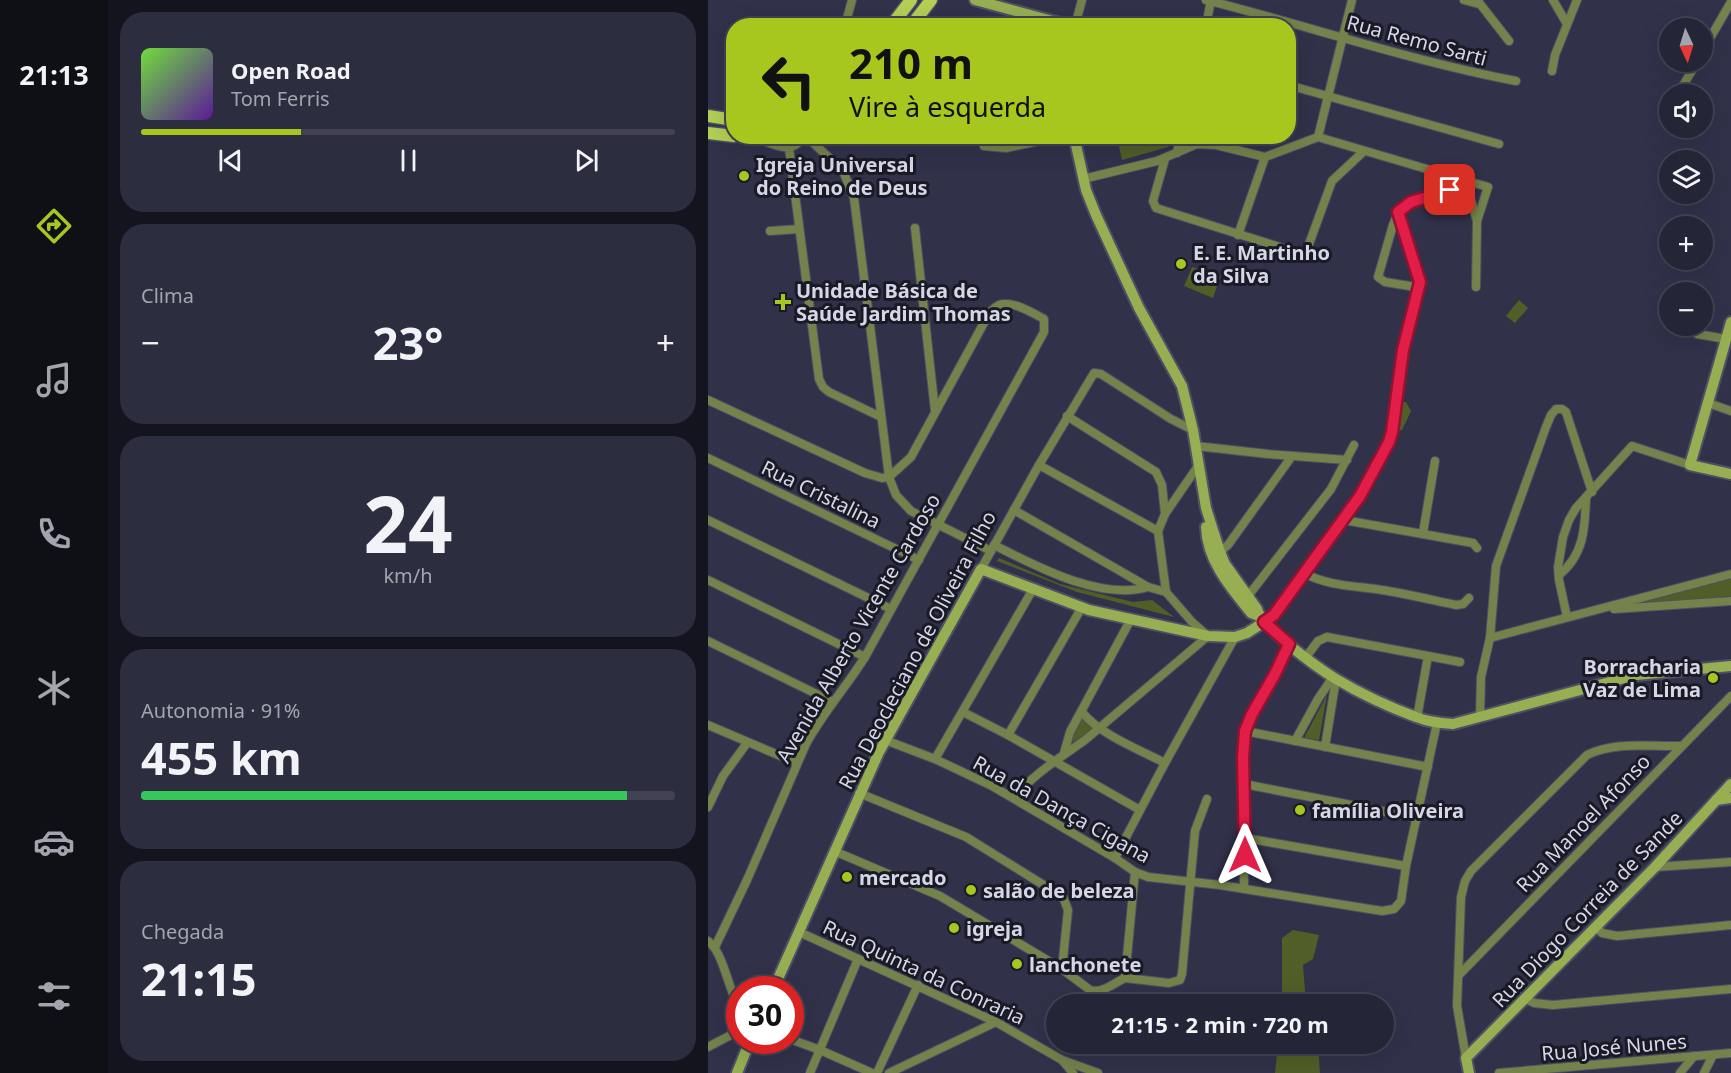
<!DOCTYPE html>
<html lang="pt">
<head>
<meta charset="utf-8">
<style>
	:root { --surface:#252538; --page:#2d2d40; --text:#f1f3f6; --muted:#a3a5ae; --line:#424253; --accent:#a7c71e }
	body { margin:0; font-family:"Noto Sans",sans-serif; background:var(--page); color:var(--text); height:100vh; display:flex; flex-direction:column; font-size:22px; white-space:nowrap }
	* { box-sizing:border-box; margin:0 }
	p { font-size:20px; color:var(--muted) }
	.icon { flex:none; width:33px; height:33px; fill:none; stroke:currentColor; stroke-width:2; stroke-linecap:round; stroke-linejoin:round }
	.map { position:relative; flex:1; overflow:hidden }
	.sheet { display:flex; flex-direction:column; gap:12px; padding:12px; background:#14141f; width:600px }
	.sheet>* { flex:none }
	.top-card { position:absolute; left:18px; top:18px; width:570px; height:126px; border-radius:24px; box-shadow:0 6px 24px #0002,0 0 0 2px var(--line); background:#a7c71e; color:#111; overflow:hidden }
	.needle { width:39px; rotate:176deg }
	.controls { position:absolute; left:951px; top:18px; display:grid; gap:12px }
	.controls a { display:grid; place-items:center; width:54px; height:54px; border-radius:50%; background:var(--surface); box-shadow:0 6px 24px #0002,0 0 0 2px var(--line); font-size:30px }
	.speed { position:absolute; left:18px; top:976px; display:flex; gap:12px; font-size:30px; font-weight:700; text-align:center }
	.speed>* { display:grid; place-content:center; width:78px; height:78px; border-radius:50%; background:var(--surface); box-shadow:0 6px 24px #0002,0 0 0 2px var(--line); line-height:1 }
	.speed .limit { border:9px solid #d22; background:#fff; color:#111 }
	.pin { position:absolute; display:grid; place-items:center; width:51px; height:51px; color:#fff; margin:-26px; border-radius:12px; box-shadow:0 3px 9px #0006 }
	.me { position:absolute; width:66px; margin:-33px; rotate:0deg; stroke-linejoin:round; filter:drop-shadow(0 0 4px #0008) }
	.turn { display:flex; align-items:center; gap:21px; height:126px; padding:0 24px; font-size:27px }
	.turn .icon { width:78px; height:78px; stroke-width:2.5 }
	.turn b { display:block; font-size:42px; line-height:51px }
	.big { font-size:45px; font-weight:700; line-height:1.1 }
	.sheet .widget { flex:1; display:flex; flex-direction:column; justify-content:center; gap:9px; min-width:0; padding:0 21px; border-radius:24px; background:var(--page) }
	.sheet .dial { align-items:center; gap:0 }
	.dial b { font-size:78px; line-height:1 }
	.song { display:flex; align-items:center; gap:18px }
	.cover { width:72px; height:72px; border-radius:9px; background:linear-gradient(135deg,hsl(100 70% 55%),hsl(270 70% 35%)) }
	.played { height:6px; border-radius:3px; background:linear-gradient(90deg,var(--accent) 30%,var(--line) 30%) }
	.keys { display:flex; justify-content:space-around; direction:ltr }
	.heat { display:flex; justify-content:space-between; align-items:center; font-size:33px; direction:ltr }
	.charge { height:9px; border-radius:4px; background:linear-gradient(90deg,#34c759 91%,var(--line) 0) }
	.trip { position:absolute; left:338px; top:994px; width:348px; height:60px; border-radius:30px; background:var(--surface); box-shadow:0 6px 24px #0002,0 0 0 2px var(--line); font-weight:700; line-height:60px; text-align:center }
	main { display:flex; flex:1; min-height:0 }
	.tabs { display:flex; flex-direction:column; width:108px; justify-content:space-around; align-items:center; background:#0f0f16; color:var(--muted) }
	.tabs .icon { width:42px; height:42px }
	.tabs .on { color:var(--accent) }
	.tabs b { font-size:27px; color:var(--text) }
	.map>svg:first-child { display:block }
</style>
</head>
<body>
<main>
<nav class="tabs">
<b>21:13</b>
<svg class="icon on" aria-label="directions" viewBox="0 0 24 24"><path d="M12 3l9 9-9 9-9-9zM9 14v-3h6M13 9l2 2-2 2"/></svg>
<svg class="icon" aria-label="music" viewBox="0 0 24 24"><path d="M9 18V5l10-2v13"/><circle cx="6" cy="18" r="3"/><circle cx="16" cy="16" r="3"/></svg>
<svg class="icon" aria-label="phone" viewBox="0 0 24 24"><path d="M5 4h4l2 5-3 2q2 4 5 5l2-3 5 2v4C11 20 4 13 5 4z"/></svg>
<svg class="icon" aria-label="climate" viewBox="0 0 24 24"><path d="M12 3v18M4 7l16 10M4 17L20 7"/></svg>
<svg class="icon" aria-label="car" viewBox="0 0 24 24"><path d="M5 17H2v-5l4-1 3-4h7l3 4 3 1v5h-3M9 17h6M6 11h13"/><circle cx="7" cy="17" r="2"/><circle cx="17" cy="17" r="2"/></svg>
<svg class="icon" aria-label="filters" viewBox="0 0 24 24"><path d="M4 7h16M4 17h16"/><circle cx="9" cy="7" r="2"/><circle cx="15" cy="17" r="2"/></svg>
</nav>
<section class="sheet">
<div class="widget">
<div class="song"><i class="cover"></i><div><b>Open Road</b><p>Tom Ferris</p></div></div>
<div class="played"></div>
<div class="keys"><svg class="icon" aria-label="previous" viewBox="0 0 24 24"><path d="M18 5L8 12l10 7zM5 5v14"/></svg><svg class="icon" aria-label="pause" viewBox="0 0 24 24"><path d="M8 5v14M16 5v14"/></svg><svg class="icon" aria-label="next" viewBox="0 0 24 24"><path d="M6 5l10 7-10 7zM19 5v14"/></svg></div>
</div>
<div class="widget"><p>Clima</p>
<div class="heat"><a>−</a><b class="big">23°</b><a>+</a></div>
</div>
<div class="widget dial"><b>24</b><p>km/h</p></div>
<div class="widget"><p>Autonomia · 91%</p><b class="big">455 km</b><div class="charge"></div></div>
<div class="widget"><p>Chegada</p><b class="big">21:15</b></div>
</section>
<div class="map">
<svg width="1023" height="1073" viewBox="0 0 1023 1073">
	<rect width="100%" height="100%" fill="#31314a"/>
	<g fill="#515e28">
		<polygon points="409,137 409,136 467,137 460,147 414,160"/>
		<polygon points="484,267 512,277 505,298 476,286"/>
		<polygon points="811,300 820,308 807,323 798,316"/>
		<polygon points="691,402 698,402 703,411 694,430 691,430 688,423"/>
		<polygon points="291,558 352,584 425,602 444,600 466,617 369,592 289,561"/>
		<polygon points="1023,579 1023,596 947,604 929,602"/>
		<polygon points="619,695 611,740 597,738 597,736"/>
		<polygon points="374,715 388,727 374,738 360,744"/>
		<polygon points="585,930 611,935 605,959 595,965 598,1003 600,1005 574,1005 574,938"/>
		<polygon points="570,1044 610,1044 612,1073 567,1073"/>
	</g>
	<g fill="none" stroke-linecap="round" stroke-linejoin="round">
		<g stroke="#4f4f66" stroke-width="10">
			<g id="street">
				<path d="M498,0C601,26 703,61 808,81"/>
				<polyline points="756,0 771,4"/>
				<polyline points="769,0 801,41"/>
				<polyline points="845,0 859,24"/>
				<polyline points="137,26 144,0"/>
				<polyline points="367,26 374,0"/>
				<polyline points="498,26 503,0"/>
				<polyline points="994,52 1023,2"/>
				<polyline points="844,71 847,55 869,0"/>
				<polyline points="580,85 791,144"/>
				<polyline points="970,94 989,62"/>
				<polyline points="961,111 962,110"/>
				<polyline points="98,136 135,171 146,198 181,477 188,495 203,511 283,551"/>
				<path d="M47,137C62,143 85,157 95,136"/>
				<polyline points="610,137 644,0"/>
				<polyline points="276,146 298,148 354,136"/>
				<polyline points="81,148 111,379 115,387 121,392 173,417"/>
				<polyline points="469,153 472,136"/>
				<polyline points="457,159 445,201 448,208 597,255 624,181 656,151"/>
				<polyline points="375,179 449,161 489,144 508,145 557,157 610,137 780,187 769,221"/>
				<polyline points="757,180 769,221 768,287"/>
				<polyline points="690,212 712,280 708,287 677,282 670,277 685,225 692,208 703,202 742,190 753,179"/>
				<polyline points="207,228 227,411"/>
				<polyline points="62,231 91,229"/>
				<polyline points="530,235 557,157"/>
				<polyline points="989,334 1018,339"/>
				<path d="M0,400L157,473L174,478L181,477L203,457L278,319C281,313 285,308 291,305C304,300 325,313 336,319V332L157,657C138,687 115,713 98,744L39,880L7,947"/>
				<polyline points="1000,403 1023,411"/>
				<polyline points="359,416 448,472 454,485 457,514"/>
				<polyline points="488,446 560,454 639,460"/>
				<polyline points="0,458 211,560"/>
				<polyline points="331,465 450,531"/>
				<polyline points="306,510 440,587 458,592"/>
				<polyline points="0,520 183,609"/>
				<polyline points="636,520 765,543 769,548"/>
				<polyline points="715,533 727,461"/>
				<path d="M286,545C328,566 392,601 440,587"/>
				<polyline points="512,552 520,545 584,456"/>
				<polyline points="273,569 331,465 386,373 393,374 463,419 485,430"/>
				<path d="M596,573C619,586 648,586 674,590C699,594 724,600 748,605L755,604L761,598"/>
				<path d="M851,575C876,555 877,528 878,498"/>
				<polyline points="0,580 157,657"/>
				<polyline points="540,596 623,489 646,445"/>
				<polyline points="906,609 1023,601"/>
				<polyline points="859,617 851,580 850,567 855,537 861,520 868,508 924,446 982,465"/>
				<polyline points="556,622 566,615 636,520 652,496 681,442 688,412 695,350 709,286"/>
				<polyline points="782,638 1023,574"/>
				<polyline points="0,641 125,702"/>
				<polyline points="598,657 610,641 619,637 752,662"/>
				<polyline points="255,712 300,735 432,810"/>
				<path d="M374,712C391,734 432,750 457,763"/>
				<polyline points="772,717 773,677 782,638 788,566 838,427 843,415 848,409 854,409 858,412 884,492"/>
				<polyline points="709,718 720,656"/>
				<polyline points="0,725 89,763"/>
				<polyline points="537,731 720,767"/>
				<polyline points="300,735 374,607"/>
				<polyline points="177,740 227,759 284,786 407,858 427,872 440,877 512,885 674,911 686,909 693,901 698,866 729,723"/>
				<polyline points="587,741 610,699 625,677"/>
				<polyline points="617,747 628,679"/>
				<polyline points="356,753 362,732 423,619"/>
				<polyline points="227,759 325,589"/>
				<polyline points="536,784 710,818"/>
				<polyline points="151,793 258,837 355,897 360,910 354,969"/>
				<path d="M306,798C325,774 352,758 377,740L500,636L484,622L458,592L450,531L457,514L490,466"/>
				<polyline points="0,807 15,776 39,743"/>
				<polyline points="537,838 698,866"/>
				<path d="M126,851L232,896L354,969L382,990C394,994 406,983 417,978"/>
				<polyline points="407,858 457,763 527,637"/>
				<polyline points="947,867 1023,862"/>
				<polyline points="536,889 535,758 537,731 544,714 567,674 581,644"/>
				<polyline points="888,927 894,933 909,936 1023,925"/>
				<polyline points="91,932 288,1022 354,1060 390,1073"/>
				<path d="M0,941C16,953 20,990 32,1009"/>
				<polyline points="752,974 1023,696"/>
				<polyline points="417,978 461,983 472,980 474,974 487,831 499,799"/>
				<polyline points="417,978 427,872"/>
				<polyline points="818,999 826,1003 845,1005 1023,989"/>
				<polyline points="82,1039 112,1050 164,1073"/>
				<polyline points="0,1047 23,1035 32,1028"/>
				<path d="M758,1058L749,1006L753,897L757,881L763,871L879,755C907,741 943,747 973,746"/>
				<polyline points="354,1060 365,1073"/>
				<polyline points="102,1073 150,959"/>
				<polyline points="169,1073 210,985"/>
				<polyline points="181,1073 288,1022"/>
				<polyline points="791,1073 1023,1053"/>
				<polyline points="972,1073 986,1056"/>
				<polyline points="996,1073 1005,1055"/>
			</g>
		</g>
		<g stroke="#4f4f66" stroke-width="14">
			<g id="secondary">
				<polyline points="267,0 363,26"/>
				<path d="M366,136L378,190L388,215L431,308L474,386L485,430L498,508L512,552L517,564L549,609C554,628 610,668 628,679C653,694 681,707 708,717C720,722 732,723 745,724L928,675L1023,666"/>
				<polyline points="1023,322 982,465 1023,474"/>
				<path d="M498,527C499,561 523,588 543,613L551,616"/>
				<polyline points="1008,800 1023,798"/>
				<polyline points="65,990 171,752 273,569 381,610 500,636 527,637 539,633 556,622"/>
				<polyline points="29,1073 42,1041"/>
				<polyline points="761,1073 758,1058 947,867 1023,784"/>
			</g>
		</g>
		<g stroke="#4f4f66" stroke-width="15">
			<g id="primary">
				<polyline points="183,26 203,0"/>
				<polyline points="203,26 223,0"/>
				<polyline points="0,116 26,120"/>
				<polyline points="0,133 26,136"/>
				<polyline points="45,136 48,136"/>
			</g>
		</g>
		<use href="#street" stroke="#74824b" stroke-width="8"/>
		<use href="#secondary" stroke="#97ae52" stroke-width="10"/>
		<use href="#primary" stroke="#b3cf55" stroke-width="12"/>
	</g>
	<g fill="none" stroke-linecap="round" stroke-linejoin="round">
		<g stroke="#92132f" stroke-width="15">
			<polyline id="route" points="537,855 535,758 537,731 544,714 567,674 581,644 556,622 566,615 652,496 681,442 684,432 695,350 712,282 690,212 703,202 742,190"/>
		</g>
		<use href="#route" stroke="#e11d48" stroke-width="10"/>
	</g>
	<g fill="#a7c71e" stroke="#1a1a26" stroke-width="2">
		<circle cx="36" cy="176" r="6"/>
		<circle cx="473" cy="264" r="6"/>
		<path d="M72 293h6v6h6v6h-6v6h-6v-6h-6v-6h6z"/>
		<circle cx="1005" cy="678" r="6"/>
		<circle cx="592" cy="810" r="6"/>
		<circle cx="139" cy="877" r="6"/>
		<circle cx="263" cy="890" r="6"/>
		<circle cx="246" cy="928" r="6"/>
		<circle cx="309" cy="964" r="6"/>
	</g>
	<g text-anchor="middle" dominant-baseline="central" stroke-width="6" stroke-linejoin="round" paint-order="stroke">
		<g font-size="20" fill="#d5d6e6" stroke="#1a1a26">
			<text transform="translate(709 40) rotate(15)">Rua Remo Sarti</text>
			<text transform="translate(113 494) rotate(26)">Rua Cristalina</text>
			<text transform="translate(150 628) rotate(-60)">Avenida Alberto Vicente Cardoso</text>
			<text transform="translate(209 650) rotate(-62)">Rua Deocleciano de Oliveira Filho</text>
			<text transform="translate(354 809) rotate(29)">Rua da Dança Cigana</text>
			<text transform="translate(875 823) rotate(-46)">Rua Manoel Afonso</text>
			<text transform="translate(879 909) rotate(-46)">Rua Diogo Correia de Sande</text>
			<text transform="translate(216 972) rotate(25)">Rua Quinta da Conraria</text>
			<text transform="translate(906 1047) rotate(-5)">Rua José Nunes</text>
		</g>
		<g font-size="20" font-weight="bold" fill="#d5d6e6" stroke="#1a1a26" text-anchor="start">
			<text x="48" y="164">Igreja Universal<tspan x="48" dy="23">do Reino de Deus</tspan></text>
			<text x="485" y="252">E. E. Martinho<tspan x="485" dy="23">da Silva</tspan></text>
			<text x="88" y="290">Unidade Básica de<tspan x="88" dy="23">Saúde Jardim Thomas</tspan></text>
			<text x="993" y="666" text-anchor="end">Borracharia<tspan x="993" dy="23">Vaz de Lima</tspan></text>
			<text x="604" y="810">família Oliveira</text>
			<text x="151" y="877">mercado</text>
			<text x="275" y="890">salão de beleza</text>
			<text x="258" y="928">igreja</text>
			<text x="321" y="964">lanchonete</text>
		</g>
	</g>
</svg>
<div class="controls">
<a><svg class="needle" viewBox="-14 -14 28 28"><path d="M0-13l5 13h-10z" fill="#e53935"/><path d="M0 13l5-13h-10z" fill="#a3a5ae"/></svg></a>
<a><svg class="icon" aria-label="sound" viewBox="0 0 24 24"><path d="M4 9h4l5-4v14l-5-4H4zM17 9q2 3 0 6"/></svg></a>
<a><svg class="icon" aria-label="layers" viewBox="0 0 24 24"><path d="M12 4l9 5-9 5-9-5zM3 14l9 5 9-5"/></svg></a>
<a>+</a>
<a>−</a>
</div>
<div class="speed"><div class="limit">30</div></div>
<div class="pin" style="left:742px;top:190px;background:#d93025"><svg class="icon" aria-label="arrive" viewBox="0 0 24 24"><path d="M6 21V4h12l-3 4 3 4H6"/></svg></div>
<svg class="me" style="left:537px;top:855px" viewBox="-20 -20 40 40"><path d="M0-17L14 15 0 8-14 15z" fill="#e11d48" stroke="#fff" stroke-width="4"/></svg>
<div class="trip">21:15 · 2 min · 720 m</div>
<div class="top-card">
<div class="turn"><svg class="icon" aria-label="left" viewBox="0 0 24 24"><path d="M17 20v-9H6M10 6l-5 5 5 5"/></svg><div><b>210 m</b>Vire à esquerda</div></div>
</div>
</div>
</main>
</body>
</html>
